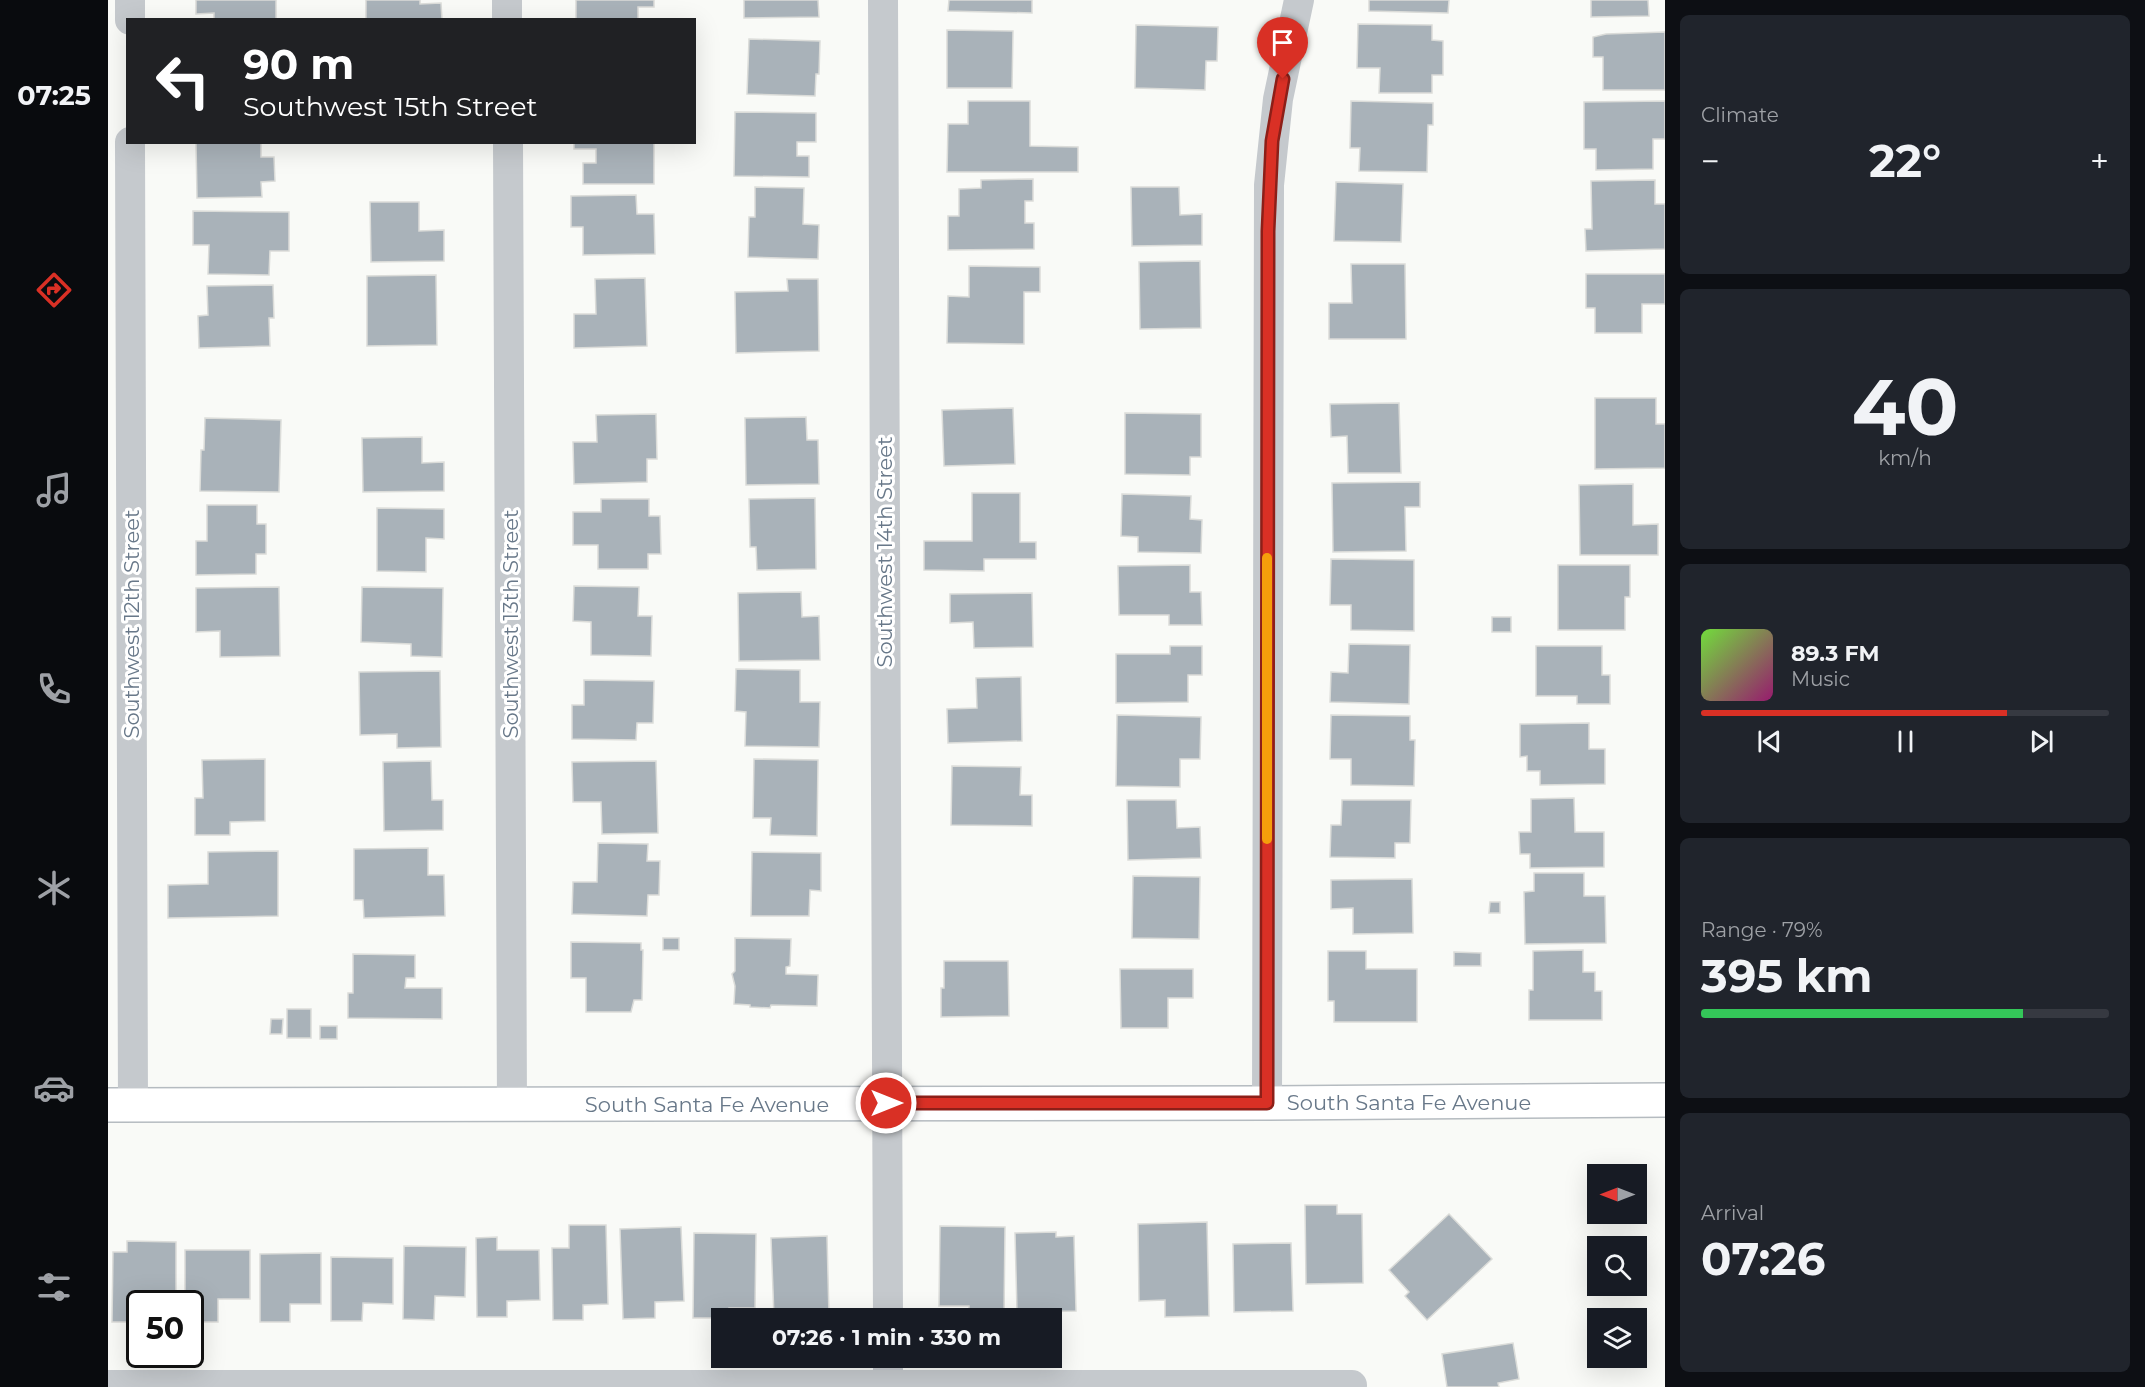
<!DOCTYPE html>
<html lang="en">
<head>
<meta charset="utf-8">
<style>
	:root { --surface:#171b24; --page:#20242c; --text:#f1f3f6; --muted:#9ea1a6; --line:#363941; --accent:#d93025 }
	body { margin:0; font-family:Montserrat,sans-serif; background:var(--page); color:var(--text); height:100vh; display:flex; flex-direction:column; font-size:22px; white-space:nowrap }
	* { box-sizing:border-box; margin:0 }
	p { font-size:20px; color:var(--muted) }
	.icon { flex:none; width:33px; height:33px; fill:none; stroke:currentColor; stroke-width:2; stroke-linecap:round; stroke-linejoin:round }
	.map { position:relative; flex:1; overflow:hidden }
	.panel { display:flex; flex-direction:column; gap:15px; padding:15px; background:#0d0f14; width:480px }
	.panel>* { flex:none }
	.top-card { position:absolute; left:18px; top:18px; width:570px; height:126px; border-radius:0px; box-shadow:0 6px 24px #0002; background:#202124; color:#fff; overflow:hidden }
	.needle { width:39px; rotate:270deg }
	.fabs { position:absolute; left:1479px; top:1164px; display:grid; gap:12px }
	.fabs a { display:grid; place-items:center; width:60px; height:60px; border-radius:0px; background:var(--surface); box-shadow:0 6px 24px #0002; font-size:30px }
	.speed { position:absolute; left:18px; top:1290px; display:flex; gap:12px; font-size:30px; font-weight:700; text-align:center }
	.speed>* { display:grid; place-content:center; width:78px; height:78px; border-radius:50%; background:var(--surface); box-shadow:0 6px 24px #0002; line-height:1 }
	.speed .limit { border:3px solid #111; border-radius:9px; background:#fff; color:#111 }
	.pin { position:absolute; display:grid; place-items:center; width:51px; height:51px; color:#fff; margin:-62px -26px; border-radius:50% 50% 50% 0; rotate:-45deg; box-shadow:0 0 6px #0007 }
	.pin .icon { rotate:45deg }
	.me { position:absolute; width:66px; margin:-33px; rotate:90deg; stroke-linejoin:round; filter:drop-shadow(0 0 4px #0008) }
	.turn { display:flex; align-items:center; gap:21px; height:126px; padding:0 18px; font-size:27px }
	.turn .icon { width:78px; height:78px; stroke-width:2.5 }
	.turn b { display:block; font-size:42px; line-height:51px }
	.big { font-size:45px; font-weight:700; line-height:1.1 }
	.panel .card { flex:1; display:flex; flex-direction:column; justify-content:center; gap:9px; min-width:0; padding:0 21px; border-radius:9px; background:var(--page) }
	.panel .dial { align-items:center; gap:0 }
	.dial b { font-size:78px; line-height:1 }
	.song { display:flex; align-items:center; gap:18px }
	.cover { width:72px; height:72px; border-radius:9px; background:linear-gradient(135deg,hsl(100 70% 55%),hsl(320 70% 35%)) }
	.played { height:6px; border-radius:3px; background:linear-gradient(90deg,var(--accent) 75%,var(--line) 75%) }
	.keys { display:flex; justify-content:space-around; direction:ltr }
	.heat { display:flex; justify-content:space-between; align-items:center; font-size:33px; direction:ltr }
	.charge { height:9px; border-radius:4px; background:linear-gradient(90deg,#34c759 79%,var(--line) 0) }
	.trip { position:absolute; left:603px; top:1308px; width:351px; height:60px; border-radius:0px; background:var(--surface); box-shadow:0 6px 24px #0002; font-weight:700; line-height:60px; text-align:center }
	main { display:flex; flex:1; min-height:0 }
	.tab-bar { display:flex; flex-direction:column; width:108px; justify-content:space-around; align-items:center; background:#090b0e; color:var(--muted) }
	.tab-bar .icon { width:42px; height:42px }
	.tab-bar .current { color:var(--accent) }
	.tab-bar b { font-size:27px; color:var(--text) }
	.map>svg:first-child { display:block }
</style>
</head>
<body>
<main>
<nav class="tab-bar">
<b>07:25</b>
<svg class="icon current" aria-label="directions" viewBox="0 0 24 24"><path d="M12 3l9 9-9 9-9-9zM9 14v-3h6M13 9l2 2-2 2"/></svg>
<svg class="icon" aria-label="music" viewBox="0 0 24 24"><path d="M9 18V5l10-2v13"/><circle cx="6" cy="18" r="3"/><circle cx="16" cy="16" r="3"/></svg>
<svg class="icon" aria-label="phone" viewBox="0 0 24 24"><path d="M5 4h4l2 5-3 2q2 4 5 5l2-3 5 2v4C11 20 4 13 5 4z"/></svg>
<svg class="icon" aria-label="climate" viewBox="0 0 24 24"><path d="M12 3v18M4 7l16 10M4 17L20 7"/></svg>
<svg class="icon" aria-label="car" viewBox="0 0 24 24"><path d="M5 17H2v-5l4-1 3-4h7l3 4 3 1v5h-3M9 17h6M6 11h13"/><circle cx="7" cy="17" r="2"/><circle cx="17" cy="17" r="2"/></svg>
<svg class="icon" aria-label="filters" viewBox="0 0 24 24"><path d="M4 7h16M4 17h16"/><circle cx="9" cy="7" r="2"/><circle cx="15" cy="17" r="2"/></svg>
</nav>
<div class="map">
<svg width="1557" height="1387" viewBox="0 0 1557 1387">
	<rect width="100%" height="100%" fill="#f9faf7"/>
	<g fill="#a9b2b9" stroke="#dbdcd9" stroke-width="1.5">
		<polygon points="88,0 168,0 168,20 106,20 106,13 88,14"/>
		<polygon points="258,0 312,0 312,4 333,3 334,20 258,20"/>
		<polygon points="468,0 546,0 546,7 530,7 530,20 468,20"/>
		<polygon points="636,0 710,0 711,17 636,18"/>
		<polygon points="841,0 924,0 924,13 840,11"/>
		<polygon points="1261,0 1341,0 1340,13 1261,11"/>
		<polygon points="1483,0 1540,0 1541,16 1483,17"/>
		<polygon points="1250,24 1324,25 1324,40 1335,41 1335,75 1324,75 1324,93 1271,93 1272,68 1249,68"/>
		<polygon points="1028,25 1110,27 1109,61 1098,61 1097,90 1027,88"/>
		<polygon points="839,30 905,31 904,88 839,88"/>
		<polygon points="1557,32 1557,90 1495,90 1495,57 1485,57 1485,37 1498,34"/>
		<polygon points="641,39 712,41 711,74 708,74 707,96 639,94"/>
		<polygon points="860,101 922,101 922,146 970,147 970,172 839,172 840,124 860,124"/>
		<polygon points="1243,101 1325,103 1325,125 1320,125 1319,172 1251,171 1252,148 1242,148"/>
		<polygon points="1557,101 1557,139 1545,139 1545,169 1488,170 1488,149 1476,149 1476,102"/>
		<polygon points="627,112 708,113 708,142 689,142 689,156 701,156 701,177 626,176"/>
		<polygon points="88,142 153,142 153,157 166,157 167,181 153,182 154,197 89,198"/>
		<polygon points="466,142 546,142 546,184 475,184 475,163 488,163 488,149 466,149"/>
		<polygon points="925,179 925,201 917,201 917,223 926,223 926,249 840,250 840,216 851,216 851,189 873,188 873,180"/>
		<polygon points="1547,180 1547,204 1557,204 1557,249 1478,251 1477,229 1484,229 1483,181"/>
		<polygon points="1228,182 1295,184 1293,242 1226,241"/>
		<polygon points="647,187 696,188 695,224 711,225 710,259 640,257 641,217 647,217"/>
		<polygon points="1023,187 1071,187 1072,215 1094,214 1094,245 1024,246"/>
		<polygon points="528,195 529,214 546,214 547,254 475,255 475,227 463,227 463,196"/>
		<polygon points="262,202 311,202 311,231 336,230 336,261 263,262"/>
		<polygon points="85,211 181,212 181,251 162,251 161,275 100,274 101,245 85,245"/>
		<polygon points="1092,261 1093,328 1032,329 1031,262"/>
		<polygon points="1243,264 1297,264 1298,339 1221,339 1221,303 1244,303"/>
		<polygon points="861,266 932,267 932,292 916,292 916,344 839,343 840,296 861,297"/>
		<polygon points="1478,274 1557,274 1557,304 1534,304 1534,333 1487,333 1487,308 1478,308"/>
		<polygon points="328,275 329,345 259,346 259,276"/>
		<polygon points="537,278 539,346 466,348 466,314 488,314 487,279"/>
		<polygon points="679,279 710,279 711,351 628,353 627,292 680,291"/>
		<polygon points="165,285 166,318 161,318 162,346 91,348 90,316 100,315 99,286"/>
		<polygon points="1487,398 1548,398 1548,424 1557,424 1557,468 1487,469"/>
		<polygon points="1291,403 1293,473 1240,473 1239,436 1223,437 1222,404"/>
		<polygon points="905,408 907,464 836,466 834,410"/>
		<polygon points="1017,413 1093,414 1093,457 1082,457 1082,475 1017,474"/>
		<polygon points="548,414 549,459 539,459 539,482 466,484 465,442 489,442 488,415"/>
		<polygon points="698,417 699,440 710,440 711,484 638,485 637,418"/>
		<polygon points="97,418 173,420 171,492 92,491 93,450 96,450"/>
		<polygon points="314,437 314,463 336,462 336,491 255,492 254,438"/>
		<polygon points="1312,482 1312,507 1297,507 1298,551 1225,552 1224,483"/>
		<polygon points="1525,484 1525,525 1550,524 1550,555 1472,555 1471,485"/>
		<polygon points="864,493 912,493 912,542 928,542 928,559 876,559 876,571 816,570 816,541 864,541"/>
		<polygon points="1014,494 1083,496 1082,519 1094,520 1093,553 1030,552 1030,537 1013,536"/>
		<polygon points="707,498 708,569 649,570 648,547 642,547 641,499"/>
		<polygon points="493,499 541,499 541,516 552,516 553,554 540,554 540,569 490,569 490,545 465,545 465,512 493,512"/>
		<polygon points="99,505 149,505 149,524 158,524 158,554 148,554 148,574 88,575 88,541 99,541"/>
		<polygon points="269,508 336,509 336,539 318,538 318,572 269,571"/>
		<polygon points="1223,559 1306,560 1306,631 1243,630 1243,605 1222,605"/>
		<polygon points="1082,565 1082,592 1093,592 1094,625 1061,625 1061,615 1011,615 1010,566"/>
		<polygon points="1450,565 1522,565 1522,597 1517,597 1517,630 1450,630"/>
		<polygon points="466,586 531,587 530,616 544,616 543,656 483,655 483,622 465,621"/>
		<polygon points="171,587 172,656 112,657 112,631 88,632 88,588"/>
		<polygon points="254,587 335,588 334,657 303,656 303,644 253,642"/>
		<polygon points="693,592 694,617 711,616 712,660 631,661 630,593"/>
		<polygon points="924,593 925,647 866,648 865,622 842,623 842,594"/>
		<rect x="1384" y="617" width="19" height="15"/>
		<polygon points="1241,644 1302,645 1301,704 1222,702 1223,672 1240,673"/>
		<polygon points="1062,646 1094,646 1094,675 1080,675 1080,702 1008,703 1008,654 1062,654"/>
		<polygon points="1428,646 1494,646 1494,675 1502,675 1502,704 1469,704 1469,696 1428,696"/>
		<polygon points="628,669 692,670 692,702 712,702 711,747 637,746 638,712 627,711"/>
		<polygon points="332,671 333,747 289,748 289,734 252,735 251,672"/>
		<polygon points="913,677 914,741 840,743 839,709 869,708 868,678"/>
		<polygon points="476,680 546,681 545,723 529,723 528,740 464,739 464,705 476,705"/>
		<polygon points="1009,715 1093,717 1092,759 1072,759 1072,787 1008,786"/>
		<polygon points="1223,715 1302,716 1302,740 1307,740 1306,786 1243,785 1243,759 1222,759"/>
		<polygon points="1481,723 1481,749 1497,749 1497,784 1432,785 1432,771 1419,771 1419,756 1412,757 1412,724"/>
		<polygon points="157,759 157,821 122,822 122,835 87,835 87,798 95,798 94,760"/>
		<polygon points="646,759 710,760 709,836 662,835 663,818 645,818"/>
		<polygon points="323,761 324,800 335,800 335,830 276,831 275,762"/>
		<polygon points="548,761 550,833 494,834 493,802 465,802 464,762"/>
		<polygon points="844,766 913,767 912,795 924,795 924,826 843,825"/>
		<polygon points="1466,798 1467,832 1496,832 1496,867 1422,868 1422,854 1412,854 1411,832 1423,832 1423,799"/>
		<polygon points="1019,800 1068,800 1069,828 1092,827 1093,858 1020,860"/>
		<polygon points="1234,800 1303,800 1302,843 1287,843 1287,858 1222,857 1223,825 1233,825"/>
		<polygon points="490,843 540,844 539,861 552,861 551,895 540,895 539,916 464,914 465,882 489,882"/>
		<polygon points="320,848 320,875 336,875 337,916 256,918 255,900 246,900 246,849"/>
		<polygon points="170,851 170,916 60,918 60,885 100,884 100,852"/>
		<polygon points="644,852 713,853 713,891 702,890 701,916 643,916"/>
		<polygon points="1426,873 1476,873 1476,896 1497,896 1498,943 1417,944 1416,892 1426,891"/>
		<polygon points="1025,876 1092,877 1091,939 1024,938"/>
		<polygon points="1304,879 1305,933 1245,934 1245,908 1223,909 1223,880"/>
		<polygon points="1382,902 1392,902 1392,913 1381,913"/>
		<rect x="555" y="938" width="16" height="12"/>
		<polygon points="627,938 683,939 682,966 678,967 678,974 710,975 709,1006 663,1005 662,1008 642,1007 642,1005 626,1004 627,986 624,974 627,971"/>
		<polygon points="463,942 533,943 533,950 535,950 534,1000 526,1000 523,1012 478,1012 478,978 463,978"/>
		<polygon points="1475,950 1475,972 1487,972 1487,991 1494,991 1494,1020 1421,1020 1421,990 1425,990 1425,951"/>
		<polygon points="1220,951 1258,951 1258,969 1309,969 1309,1022 1226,1022 1226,1001 1220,1001"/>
		<polygon points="1346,952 1373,953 1373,966 1346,966"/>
		<polygon points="245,954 307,955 307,978 298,978 297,988 334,988 334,1019 240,1018 240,993 245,993"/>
		<polygon points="836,961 900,961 901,1016 833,1017 833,988 836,988"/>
		<polygon points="1012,969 1085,969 1085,998 1060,998 1060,1028 1013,1028"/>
		<rect x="179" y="1009" width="24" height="29"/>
		<polygon points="163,1019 175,1019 174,1034 162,1034"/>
		<rect x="212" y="1026" width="17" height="13"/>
		<polygon points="1197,1205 1229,1205 1229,1214 1254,1214 1255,1283 1198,1284"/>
		<polygon points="1341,1214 1384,1259 1319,1320 1297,1296 1301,1292 1281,1270"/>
		<polygon points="1099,1222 1101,1316 1057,1317 1057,1300 1031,1301 1030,1224"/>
		<polygon points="461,1225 498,1225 500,1304 475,1305 475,1320 445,1320 444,1248 461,1248"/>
		<polygon points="832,1226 897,1227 896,1316 861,1316 861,1306 831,1306"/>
		<polygon points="573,1227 576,1301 547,1302 547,1318 515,1319 512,1229"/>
		<polygon points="948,1232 948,1237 966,1236 968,1311 909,1312 907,1233"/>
		<polygon points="586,1233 648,1234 647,1308 621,1308 621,1318 585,1318"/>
		<polygon points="719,1236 721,1316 666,1317 663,1238"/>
		<polygon points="389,1237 389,1250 431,1250 432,1300 399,1301 399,1317 369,1317 368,1238"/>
		<polygon points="19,1241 68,1242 68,1304 32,1304 32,1322 4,1322 5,1252 19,1252"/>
		<polygon points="1183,1243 1185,1311 1126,1312 1125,1244"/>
		<polygon points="296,1246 358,1247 357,1297 327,1296 326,1320 295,1319"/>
		<polygon points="77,1250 142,1250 142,1299 110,1299 110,1322 82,1322 82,1304 77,1304"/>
		<polygon points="213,1253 213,1304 182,1304 182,1322 152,1322 152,1254"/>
		<polygon points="223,1257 285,1258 285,1304 255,1303 254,1321 223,1321"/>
		<polygon points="1405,1343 1411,1379 1390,1383 1391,1387 1339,1387 1334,1354"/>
	</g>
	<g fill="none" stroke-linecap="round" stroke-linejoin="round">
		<g stroke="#b5bbc0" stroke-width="36">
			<polyline id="secondary" points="0,1105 1159,1103 1557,1100"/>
		</g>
		<g stroke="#c5c9cd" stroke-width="30">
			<polyline points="22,0 22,20"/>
			<polyline points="399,0 399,20"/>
			<polyline points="775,0 780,1318"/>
			<polyline points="22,142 25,1105"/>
			<polyline points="400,142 404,1105"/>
			<polyline points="1159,1103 1161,185 1170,99 1191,0"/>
			<polyline points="780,1358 780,1387"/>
			<polyline points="0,1385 1244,1385"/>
		</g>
		<use href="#secondary" stroke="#fff" stroke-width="33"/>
	</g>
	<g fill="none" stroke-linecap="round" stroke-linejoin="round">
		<g stroke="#8d1f18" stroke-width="15">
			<polyline id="route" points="778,1103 1159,1103 1160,231 1164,141 1175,79"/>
		</g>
		<use href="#route" stroke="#d93025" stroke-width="10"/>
		<polyline stroke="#f59e0b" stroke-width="10" points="1159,839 1159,558"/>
	</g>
	<g text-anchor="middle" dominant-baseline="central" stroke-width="6" stroke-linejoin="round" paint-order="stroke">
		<g font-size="21" fill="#687889" stroke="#fff">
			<text transform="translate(776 552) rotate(-90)">Southwest 14th Street</text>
			<text transform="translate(23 624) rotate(-90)">Southwest 12th Street</text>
			<text transform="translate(402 624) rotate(-90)">Southwest 13th Street</text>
			<text x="1301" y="1102">South Santa Fe Avenue</text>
			<text x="599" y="1104">South Santa Fe Avenue</text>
		</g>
	</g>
</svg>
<div class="fabs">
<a><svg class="needle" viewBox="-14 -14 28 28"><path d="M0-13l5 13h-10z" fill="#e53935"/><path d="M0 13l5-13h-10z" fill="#9ea1a6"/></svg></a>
<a><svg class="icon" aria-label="search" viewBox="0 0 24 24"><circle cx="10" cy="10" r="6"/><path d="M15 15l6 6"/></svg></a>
<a><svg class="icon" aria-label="layers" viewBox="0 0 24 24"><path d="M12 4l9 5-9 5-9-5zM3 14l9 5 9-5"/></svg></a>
</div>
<div class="speed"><div class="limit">50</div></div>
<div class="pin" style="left:1175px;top:79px;background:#d93025"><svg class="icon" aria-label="arrive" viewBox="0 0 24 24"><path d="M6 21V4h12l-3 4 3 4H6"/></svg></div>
<svg class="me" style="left:778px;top:1103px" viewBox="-20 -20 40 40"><circle r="17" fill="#d93025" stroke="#fff" stroke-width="3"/><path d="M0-11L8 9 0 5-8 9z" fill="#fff"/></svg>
<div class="trip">07:26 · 1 min · 330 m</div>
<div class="top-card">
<div class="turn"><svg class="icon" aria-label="left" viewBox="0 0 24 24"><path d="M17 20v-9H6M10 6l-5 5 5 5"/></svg><div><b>90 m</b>Southwest 15th Street</div></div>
</div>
</div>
<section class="panel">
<div class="card"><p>Climate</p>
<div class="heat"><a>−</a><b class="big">22°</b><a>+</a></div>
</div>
<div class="card dial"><b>40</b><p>km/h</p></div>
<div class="card">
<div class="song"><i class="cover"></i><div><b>89.3 FM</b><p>Music</p></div></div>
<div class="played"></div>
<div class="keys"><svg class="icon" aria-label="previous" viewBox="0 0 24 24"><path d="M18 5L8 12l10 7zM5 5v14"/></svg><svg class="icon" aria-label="pause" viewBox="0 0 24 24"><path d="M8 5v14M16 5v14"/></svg><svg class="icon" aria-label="next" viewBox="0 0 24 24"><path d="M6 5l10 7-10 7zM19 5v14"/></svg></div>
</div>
<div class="card"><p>Range · 79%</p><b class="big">395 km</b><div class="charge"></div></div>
<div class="card"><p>Arrival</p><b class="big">07:26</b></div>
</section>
</main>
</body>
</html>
